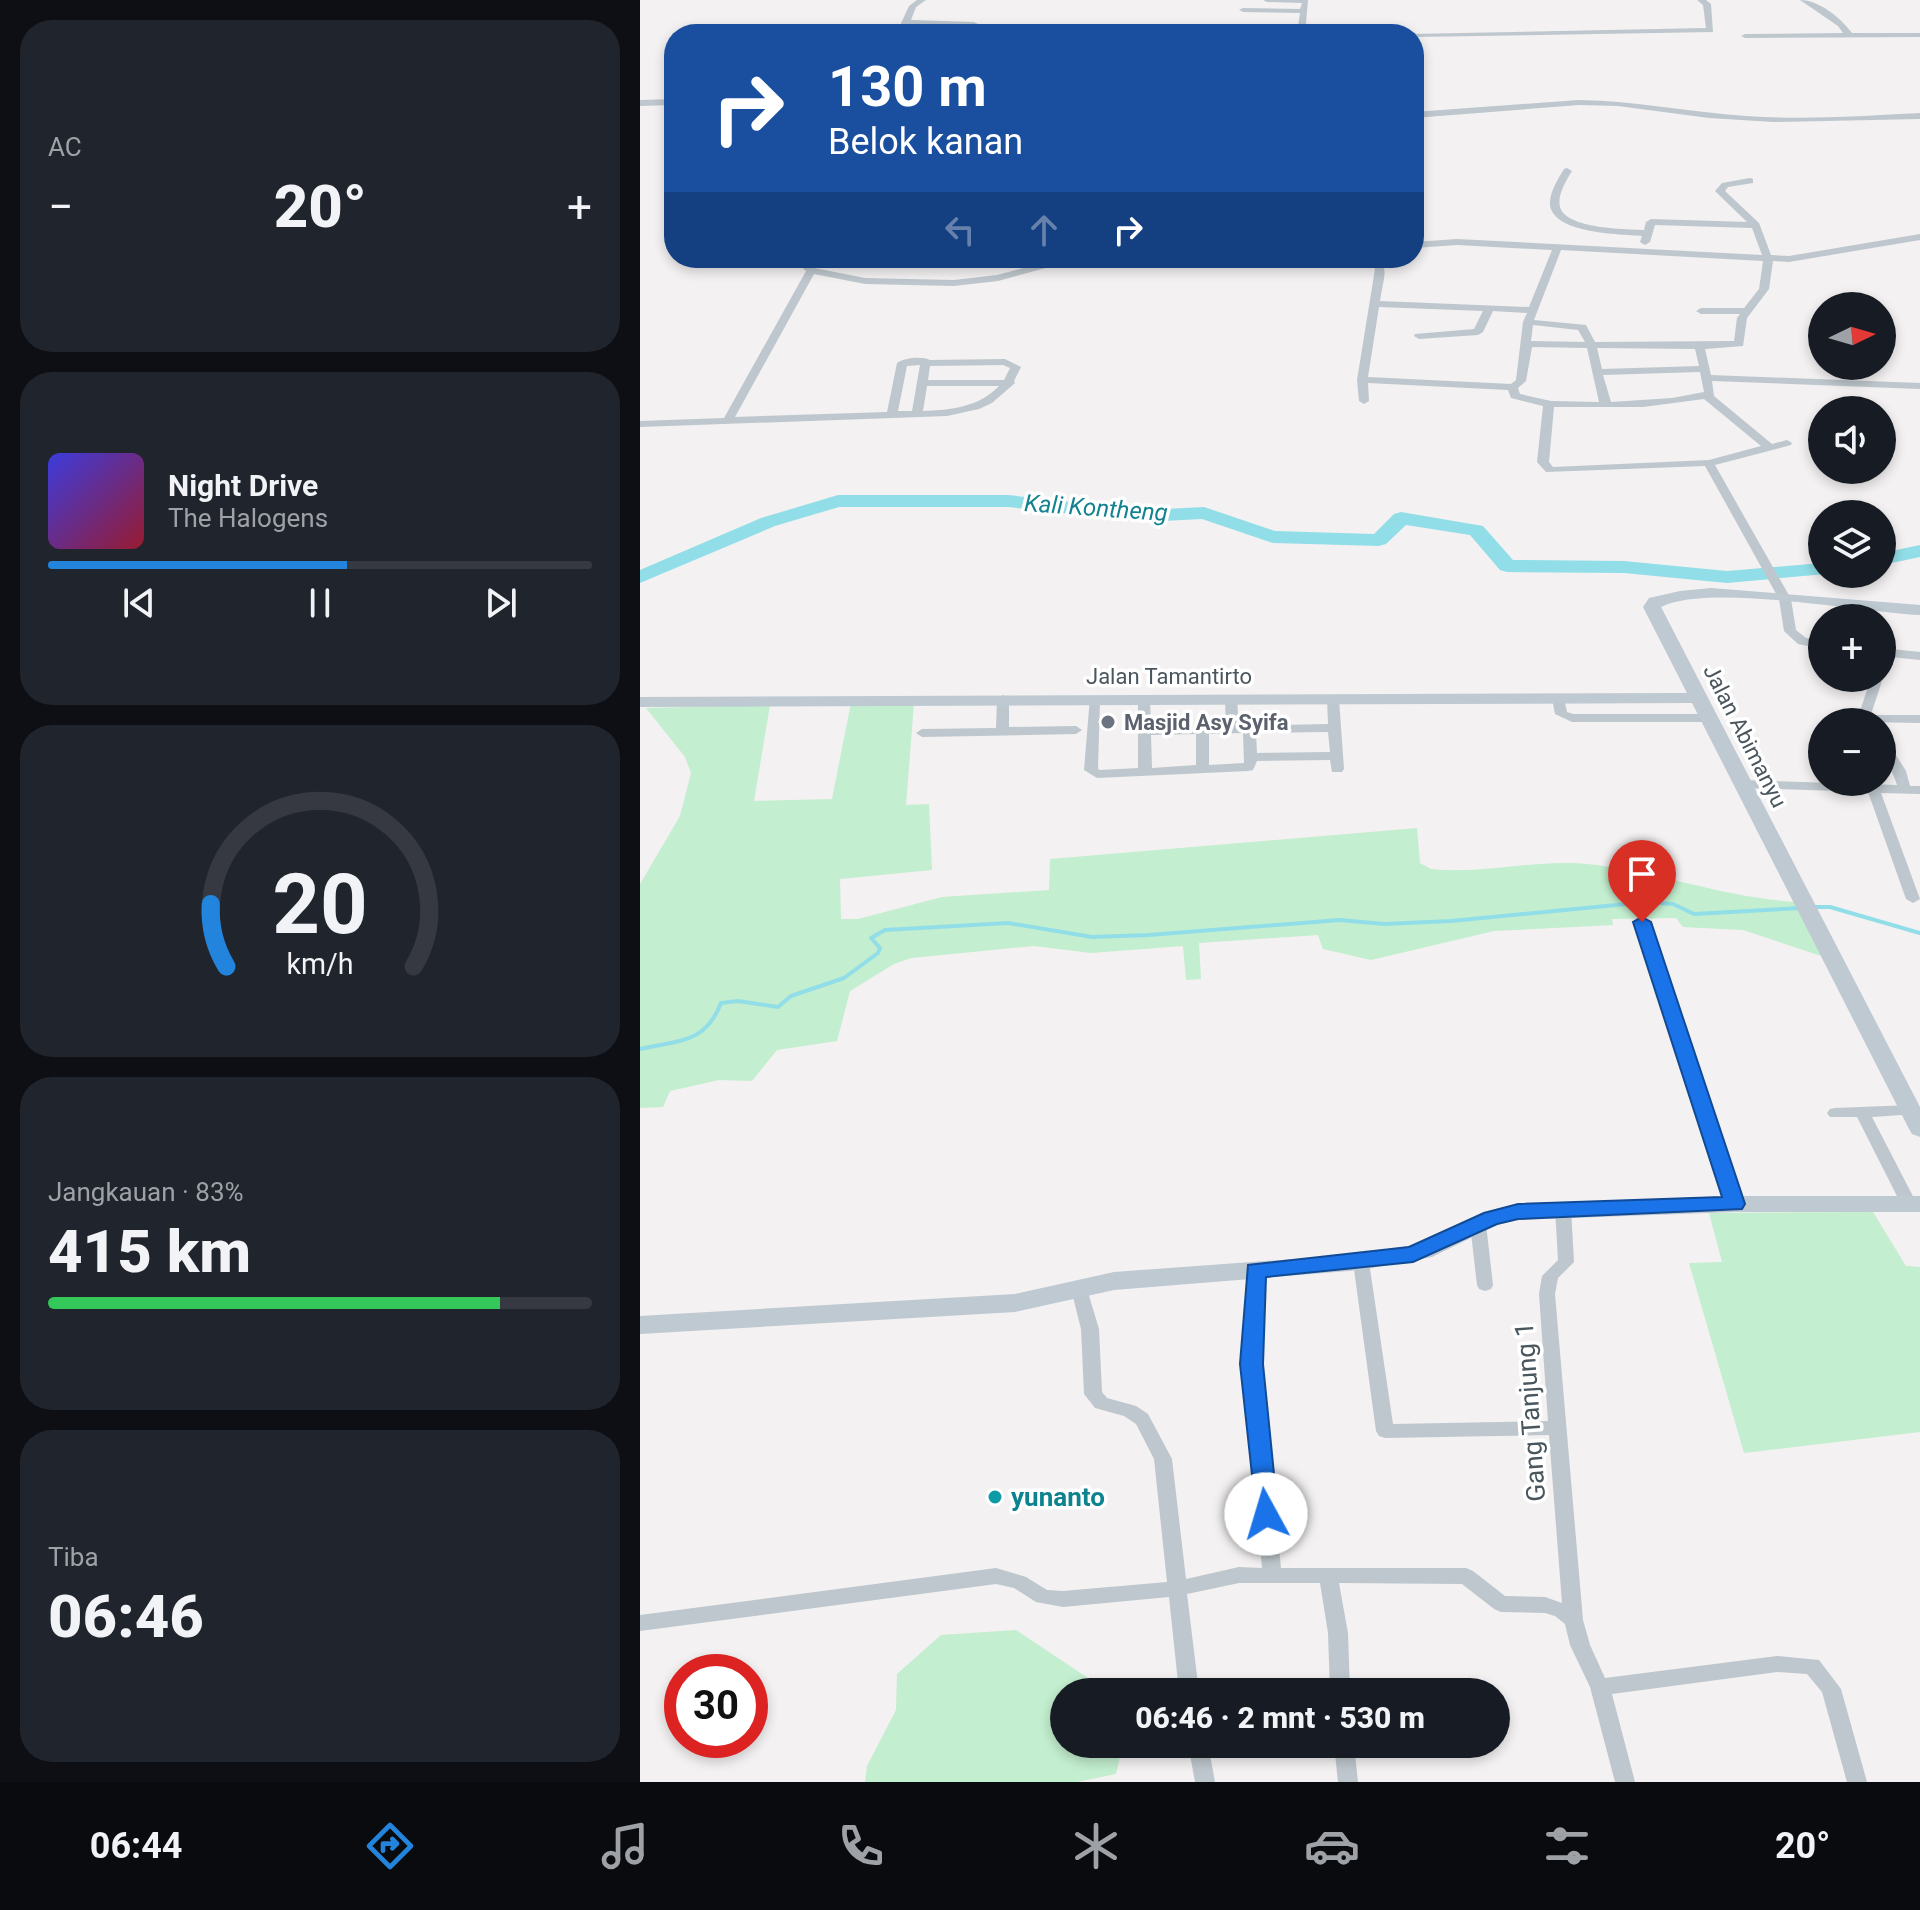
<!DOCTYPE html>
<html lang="id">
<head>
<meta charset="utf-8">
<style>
	:root { --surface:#171b24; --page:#20242c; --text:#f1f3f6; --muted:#9ea1a6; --line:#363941; --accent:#2284dc }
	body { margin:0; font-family:Roboto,sans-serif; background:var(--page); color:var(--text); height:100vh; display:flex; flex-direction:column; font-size:30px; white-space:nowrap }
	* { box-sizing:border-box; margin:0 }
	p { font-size:26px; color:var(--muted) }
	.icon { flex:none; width:44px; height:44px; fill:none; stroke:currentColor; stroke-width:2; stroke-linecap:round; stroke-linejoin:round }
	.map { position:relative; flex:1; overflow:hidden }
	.side { display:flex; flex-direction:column; gap:20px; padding:20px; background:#0d0f14; width:640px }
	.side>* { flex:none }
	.guide { position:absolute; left:24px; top:24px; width:760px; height:244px; border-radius:32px; box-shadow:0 4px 12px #0003; background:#1a4fa0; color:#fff; overflow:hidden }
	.needle { width:52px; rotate:85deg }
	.tools { position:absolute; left:1168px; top:292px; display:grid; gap:16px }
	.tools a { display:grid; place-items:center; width:88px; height:88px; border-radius:50%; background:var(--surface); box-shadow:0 4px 12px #0003; font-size:40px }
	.speed { position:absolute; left:24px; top:1654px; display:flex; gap:16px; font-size:40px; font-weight:700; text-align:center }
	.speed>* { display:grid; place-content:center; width:104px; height:104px; border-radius:50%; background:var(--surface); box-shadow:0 4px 12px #0003; line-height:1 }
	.speed .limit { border:12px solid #d22; background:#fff; color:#111 }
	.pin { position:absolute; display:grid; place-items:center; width:68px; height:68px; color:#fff; margin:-82px -34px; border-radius:50% 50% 50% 0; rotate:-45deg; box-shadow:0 0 8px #0007 }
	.pin .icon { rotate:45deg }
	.me { position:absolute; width:88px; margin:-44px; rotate:354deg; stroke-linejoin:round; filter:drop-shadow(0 0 6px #0008) }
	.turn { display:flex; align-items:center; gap:28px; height:168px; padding:0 32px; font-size:36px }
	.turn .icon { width:104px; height:104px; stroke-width:2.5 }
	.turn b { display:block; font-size:56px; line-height:68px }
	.lanes { display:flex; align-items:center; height:76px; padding:0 32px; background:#0003; justify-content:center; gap:40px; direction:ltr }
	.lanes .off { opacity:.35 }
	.big { font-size:60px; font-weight:800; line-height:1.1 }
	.side .tile { flex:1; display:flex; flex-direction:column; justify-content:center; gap:12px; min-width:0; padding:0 28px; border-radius:32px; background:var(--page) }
	.side .dial { align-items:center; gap:0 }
	.dial svg { height:208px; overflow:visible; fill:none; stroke:var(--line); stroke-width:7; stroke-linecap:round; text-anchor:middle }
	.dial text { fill:var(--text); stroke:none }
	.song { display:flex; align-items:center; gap:24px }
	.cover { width:96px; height:96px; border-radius:12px; background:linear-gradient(135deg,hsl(240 70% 55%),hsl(350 70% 35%)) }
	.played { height:8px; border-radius:4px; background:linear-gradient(90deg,var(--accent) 55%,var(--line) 55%) }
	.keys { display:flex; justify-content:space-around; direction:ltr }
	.heat { display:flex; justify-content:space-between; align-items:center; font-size:44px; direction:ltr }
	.charge { height:12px; border-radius:6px; background:linear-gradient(90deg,#34c759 83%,var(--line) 0) }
	.trip { position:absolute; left:410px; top:1678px; width:460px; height:80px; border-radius:40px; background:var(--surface); box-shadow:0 4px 12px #0003; font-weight:800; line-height:80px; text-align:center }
	.tabs { display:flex; height:128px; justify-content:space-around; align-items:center; background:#090b0e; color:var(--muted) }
	.tabs .icon { width:56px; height:56px }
	.tabs .on { color:var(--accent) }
	.tabs b { font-size:36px; color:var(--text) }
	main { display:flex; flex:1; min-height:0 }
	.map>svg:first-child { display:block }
</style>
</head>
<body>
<main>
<section class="side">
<div class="tile"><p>AC</p>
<div class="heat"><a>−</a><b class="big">20°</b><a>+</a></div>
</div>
<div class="tile">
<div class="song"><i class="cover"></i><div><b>Night Drive</b><p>The Halogens</p></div></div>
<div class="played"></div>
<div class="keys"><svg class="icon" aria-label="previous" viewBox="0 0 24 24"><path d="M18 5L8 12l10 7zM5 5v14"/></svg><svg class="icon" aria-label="pause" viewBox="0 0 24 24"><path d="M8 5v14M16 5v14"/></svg><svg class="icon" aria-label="next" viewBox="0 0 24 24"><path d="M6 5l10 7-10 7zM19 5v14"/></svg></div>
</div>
<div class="tile dial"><svg viewBox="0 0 100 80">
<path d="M14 69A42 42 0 1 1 86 69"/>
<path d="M14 69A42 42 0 0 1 8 45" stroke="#2284dc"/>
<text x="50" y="56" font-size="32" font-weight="700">20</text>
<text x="50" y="72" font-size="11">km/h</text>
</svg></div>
<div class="tile"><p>Jangkauan · 83%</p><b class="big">415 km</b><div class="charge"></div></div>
<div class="tile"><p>Tiba</p><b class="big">06:46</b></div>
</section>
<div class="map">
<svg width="1280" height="1782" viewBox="0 0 1280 1782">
	<rect width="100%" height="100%" fill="#f3f1f1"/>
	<g fill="#c3eecf">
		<path d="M211,703H274L266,805L289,804L292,870L200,879L201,919H218L302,897L409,890L410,859L777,828L780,863L791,869C846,875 901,857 957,865C1024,874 1088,898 1157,902L1184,957L1103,930L1043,927L1036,918L972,919L973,925L854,931L731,960L683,949L678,935L559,943L561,979L546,980L543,946L451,953L394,946L271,958L254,964L210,991L197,1041L137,1050L112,1081L79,1080L30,1091L23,1107L0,1108V884L40,816L51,773L45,757L6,708L130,705L114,801L192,799Z"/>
		<polygon points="1233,1212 1266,1266 1280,1267 1280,1432 1104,1453 1049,1263 1082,1262 1069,1213"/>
		<polygon points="376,1630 469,1692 424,1692 424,1744 483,1744 476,1774 437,1782 225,1782 227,1766 256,1710 257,1674 301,1635"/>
	</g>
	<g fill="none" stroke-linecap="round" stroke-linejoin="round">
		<g stroke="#92dee8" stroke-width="4">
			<polyline points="1174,907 1190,907 1280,933"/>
			<path d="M0,1049C39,1040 65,1044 81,1003L98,1001L138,1007L151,996L204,978L238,953L240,948L231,938L245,930L368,923L452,937L509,935L700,920L744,924L811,921L1007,902L1033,904L1054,914L1160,908"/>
		</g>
		<g fill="#92dee8" fill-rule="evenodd">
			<polygon points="198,495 368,495 504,510 564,507 635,531 734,534 754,514 761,512 843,526 873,560 984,561 1087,571 1182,563 1182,574 1186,574 1087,583 984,573 867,572 860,570 830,535 766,525 746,544 739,546 633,543 562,519 504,522 368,507 199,507 135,526 0,583 0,570 121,518"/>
			<polygon points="1280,545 1280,557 1242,565 1242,553"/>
		</g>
		<g fill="#bec7cd" fill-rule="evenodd">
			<polygon points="277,0 286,0 276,7 271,20 334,22 338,24 334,26 268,24 264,34 256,34 269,6"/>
			<polygon points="623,0 668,0 665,34 657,34 660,13 603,12 599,10 603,8 660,9 662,3 627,2"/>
			<polygon points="1057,0 1066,0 1071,4 1073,32 774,37 774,34 771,34 1066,28 1063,5"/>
			<path d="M1160,0C1179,0 1201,18 1212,33H1280V37L1105,38L1101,36L1105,34L1203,33L1198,26Z"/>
			<polygon points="34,99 34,105 0,106 0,100"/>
			<path d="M939,100C996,101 1050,112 1106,116C1164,120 1222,116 1280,113V119L1133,122L1069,118L978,106L939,105L774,118V112Z"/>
			<path d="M927,168L932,171C926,181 917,195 920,207C926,229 986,229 1004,230L1006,222L1011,219L1107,222L1075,191L1082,183L1110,178L1113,179V183L1088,187L1085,191L1119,223L1131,255L1149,256L1280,234V240L1149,262L1133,261L1129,289L1107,318L1103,346L1065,349L1071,375L1280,383V389L1072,381L1074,396L1132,444L1147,440L1152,443L1151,445L1075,465L1151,599L1156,630L1166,638L1182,641V649L1158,644L1144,631L1139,599L1065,466L906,472L897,462L903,406L871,398L868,390L728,383L729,401L724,404L719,401L717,380L735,269L732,264L714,258C754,258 745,269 740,301L889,307L912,250L817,245L774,248V242L817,239L1122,255L1112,228L1015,225L1010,242L1005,245L1000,242L1002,236C980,234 914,234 910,205C909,193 918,179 924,169ZM921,250L1123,261L1119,289L1104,308H1061L1056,311L1061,314H1100L1097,318L1094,341L955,342L946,325L894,320ZM739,307L843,311L834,329L775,334L774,336L779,339L838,335L843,332L853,311L887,313L883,322L876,380L871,384L728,377ZM893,325L938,330L945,342L891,341ZM892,347L947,348L959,402L911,401L880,394L878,388L886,381ZM957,348L1055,349L1059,366L962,369ZM1060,372L1064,392L1032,398L971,402L963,375ZM1064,399L1121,446L1069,460L913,467L909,462L914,407H1003Z"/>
			<path d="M151,258H162L174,268L225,278L314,280L357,275L413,260L513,258L508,261L413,266L358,281L314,286L225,284L174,274L95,417L247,412L257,363C264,358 282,356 290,360L365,359L381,367L374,381L375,383L352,403L339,409L307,416L0,427V421L84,418L166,271ZM280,365L272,411H258L267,366ZM363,365L370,368L364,380H288L290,366ZM287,386H359C339,407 311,410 283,411Z"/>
			<polygon points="1242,648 1280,652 1280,660 1242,656"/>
			<polygon points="1242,676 1243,678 1232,711 1233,715 1280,715 1280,723 1222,722 1220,711 1231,678 1242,678"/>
			<polygon points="918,694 924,698 927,712 933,714 1068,714 1074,718 1068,722 932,722 915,714 912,698"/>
			<polygon points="363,695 369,699 369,727 436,726 442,730 436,734 282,737 276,733 282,729 356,728 357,699"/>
			<path d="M693,695L699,699L704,769L702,772H692L690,760L617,761L613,770L608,771L457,778L444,770L450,697L454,696L460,700L458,769L460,770L498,768V700L500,697L504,696L510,700L511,727L586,726L585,700L591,696L597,700L599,726L688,724L687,699ZM688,732L690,752L617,753L616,733ZM603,733L604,763L569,765V734ZM556,734V765L512,768L511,735Z"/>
			<path d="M1242,740L1247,741L1266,771L1270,786H1280V794L1241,793L1280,899L1273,903L1266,899L1228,792L1103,788L1096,784L1103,780L1257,785C1251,766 1242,760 1242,740Z"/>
			<polygon points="1002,918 1009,922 1103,1204 1101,1208 1089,1208 1087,1204 995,922"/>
			<polygon points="1271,1105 1276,1106 1279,1110 1276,1114 1232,1117 1277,1204 1275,1208 1263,1208 1261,1204 1217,1117 1190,1117 1187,1113 1190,1109 1195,1108"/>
			<polygon points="923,1202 929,1204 931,1208 934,1262 918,1278 915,1294 943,1620 950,1645 965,1678 1137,1656 1179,1660 1201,1689 1227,1782 1207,1782 1182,1692 1167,1674 1137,1672 972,1694 995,1782 975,1782 950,1687 930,1645 925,1624 915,1616 905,1613 861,1612 854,1609 822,1584 699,1583 708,1633 710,1692 690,1692 688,1633 680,1583 599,1583 547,1594 559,1692 539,1692 529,1597 423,1607 396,1602 374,1588 356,1584 0,1631 0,1615 356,1568 386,1577 407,1590 423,1591 527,1582 514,1459 496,1424 484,1416 455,1408 444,1394 441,1329 431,1289 433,1285 439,1283 445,1285 447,1289 459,1329 462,1392 467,1398 496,1406 508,1414 532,1459 546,1579 599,1567 622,1568 603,1364 607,1271 609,1267 621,1267 623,1271 621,1364 641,1568 826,1568 833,1571 865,1596 905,1597 922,1603 909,1435 745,1438 739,1436 736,1431 713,1262 715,1258 727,1258 729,1262 753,1424 908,1421 899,1294 902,1276 918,1260 915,1208 917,1204"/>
			<polygon points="838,1218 844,1220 846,1224 853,1285 851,1289 845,1291 839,1289 837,1285 830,1224 832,1220"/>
			<polygon points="548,1744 568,1744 575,1782 555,1782"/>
			<polygon points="694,1744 714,1744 718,1782 698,1782"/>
		</g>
		<g fill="#bec9d1" fill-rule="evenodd">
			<path d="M1071,588L1280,605V615C1220,612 1069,583 1021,607L1280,1107V1137L1272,1134L1269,1129L1052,703L0,707V697L1047,693L1003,607L1009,598L1040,591Z"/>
			<polygon points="1095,1196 1280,1196 1280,1212 1095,1212 878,1220 857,1225 792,1257 721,1270 474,1290 375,1312 0,1334 0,1316 375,1294 474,1272 721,1254 779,1244 843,1212 878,1204"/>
		</g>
	</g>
	<polygon fill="#1a73e8" stroke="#114b97" stroke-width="2" points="1002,917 1011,922 1105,1204 1102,1209 878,1219 857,1224 773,1262 626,1277 623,1364 638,1514 634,1521 617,1521 600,1364 608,1265 769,1247 844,1213 878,1204 1082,1197 993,922"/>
	<circle fill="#6b7280" stroke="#fff" stroke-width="3" cx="468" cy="722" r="8"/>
	<circle fill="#0f9aa8" stroke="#fff" stroke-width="3" cx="355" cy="1497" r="8"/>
	<g text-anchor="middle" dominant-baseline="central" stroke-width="7" stroke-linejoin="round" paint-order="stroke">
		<g font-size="22" fill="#4a565e" stroke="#fff">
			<text x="529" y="676">Jalan Tamantirto</text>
			<text transform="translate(1105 736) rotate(63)">Jalan Abimanyu</text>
		</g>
		<g font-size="22" font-weight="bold" fill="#5b616d" stroke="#fff" text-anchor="start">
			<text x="484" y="722">Masjid Asy Syifa</text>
		</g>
		<g font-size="24" font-style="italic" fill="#148190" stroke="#fff">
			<text transform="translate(456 508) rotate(4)">Kali Kontheng</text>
		</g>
		<g font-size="26" fill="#4a565e" stroke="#fff">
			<text transform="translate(890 1412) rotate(-94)">Gang Tanjung 1</text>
		</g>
		<g font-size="26" font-weight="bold" fill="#0d838f" stroke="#fff" text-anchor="start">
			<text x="371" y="1497">yunanto</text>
		</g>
	</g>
</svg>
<div class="tools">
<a><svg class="needle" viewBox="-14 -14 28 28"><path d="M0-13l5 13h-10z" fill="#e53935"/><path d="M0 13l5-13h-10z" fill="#9ea1a6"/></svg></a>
<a><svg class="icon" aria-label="sound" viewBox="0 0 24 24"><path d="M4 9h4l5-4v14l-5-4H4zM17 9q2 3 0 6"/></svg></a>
<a><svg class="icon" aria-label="layers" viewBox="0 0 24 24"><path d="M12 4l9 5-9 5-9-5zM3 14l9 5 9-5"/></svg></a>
<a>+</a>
<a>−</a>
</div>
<div class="speed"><div class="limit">30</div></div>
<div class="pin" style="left:1002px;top:922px;background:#d93025"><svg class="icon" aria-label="arrive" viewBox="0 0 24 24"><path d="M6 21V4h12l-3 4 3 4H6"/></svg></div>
<svg class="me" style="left:626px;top:1514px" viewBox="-20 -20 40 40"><circle r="19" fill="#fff"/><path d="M0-13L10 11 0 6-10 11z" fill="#1a73e8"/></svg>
<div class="trip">06:46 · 2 mnt · 530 m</div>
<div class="guide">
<div class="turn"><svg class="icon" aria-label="right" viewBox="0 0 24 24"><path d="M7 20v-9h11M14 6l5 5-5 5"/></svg><div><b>130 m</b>Belok kanan</div></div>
<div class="lanes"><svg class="icon off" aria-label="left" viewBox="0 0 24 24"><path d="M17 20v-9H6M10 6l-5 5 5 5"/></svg><svg class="icon off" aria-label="ahead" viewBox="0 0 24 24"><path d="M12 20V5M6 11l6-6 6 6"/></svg><svg class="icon" aria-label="right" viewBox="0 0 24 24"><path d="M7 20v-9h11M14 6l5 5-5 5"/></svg></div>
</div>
</div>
</main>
<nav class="tabs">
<b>06:44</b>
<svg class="icon on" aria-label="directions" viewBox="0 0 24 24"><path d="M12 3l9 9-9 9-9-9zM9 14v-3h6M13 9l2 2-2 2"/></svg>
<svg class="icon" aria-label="music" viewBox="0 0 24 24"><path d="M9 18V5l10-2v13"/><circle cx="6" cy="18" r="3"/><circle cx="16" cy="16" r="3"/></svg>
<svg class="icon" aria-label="phone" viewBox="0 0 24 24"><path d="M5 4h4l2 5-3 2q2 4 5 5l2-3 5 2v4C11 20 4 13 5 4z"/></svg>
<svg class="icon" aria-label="climate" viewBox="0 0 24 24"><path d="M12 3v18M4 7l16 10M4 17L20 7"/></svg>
<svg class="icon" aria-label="car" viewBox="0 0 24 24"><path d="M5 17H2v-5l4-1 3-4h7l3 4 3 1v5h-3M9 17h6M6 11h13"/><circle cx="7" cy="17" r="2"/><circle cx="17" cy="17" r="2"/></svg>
<svg class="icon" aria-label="filters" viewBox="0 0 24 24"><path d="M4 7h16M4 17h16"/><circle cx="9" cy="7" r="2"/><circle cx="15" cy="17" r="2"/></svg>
<b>20°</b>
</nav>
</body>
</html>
